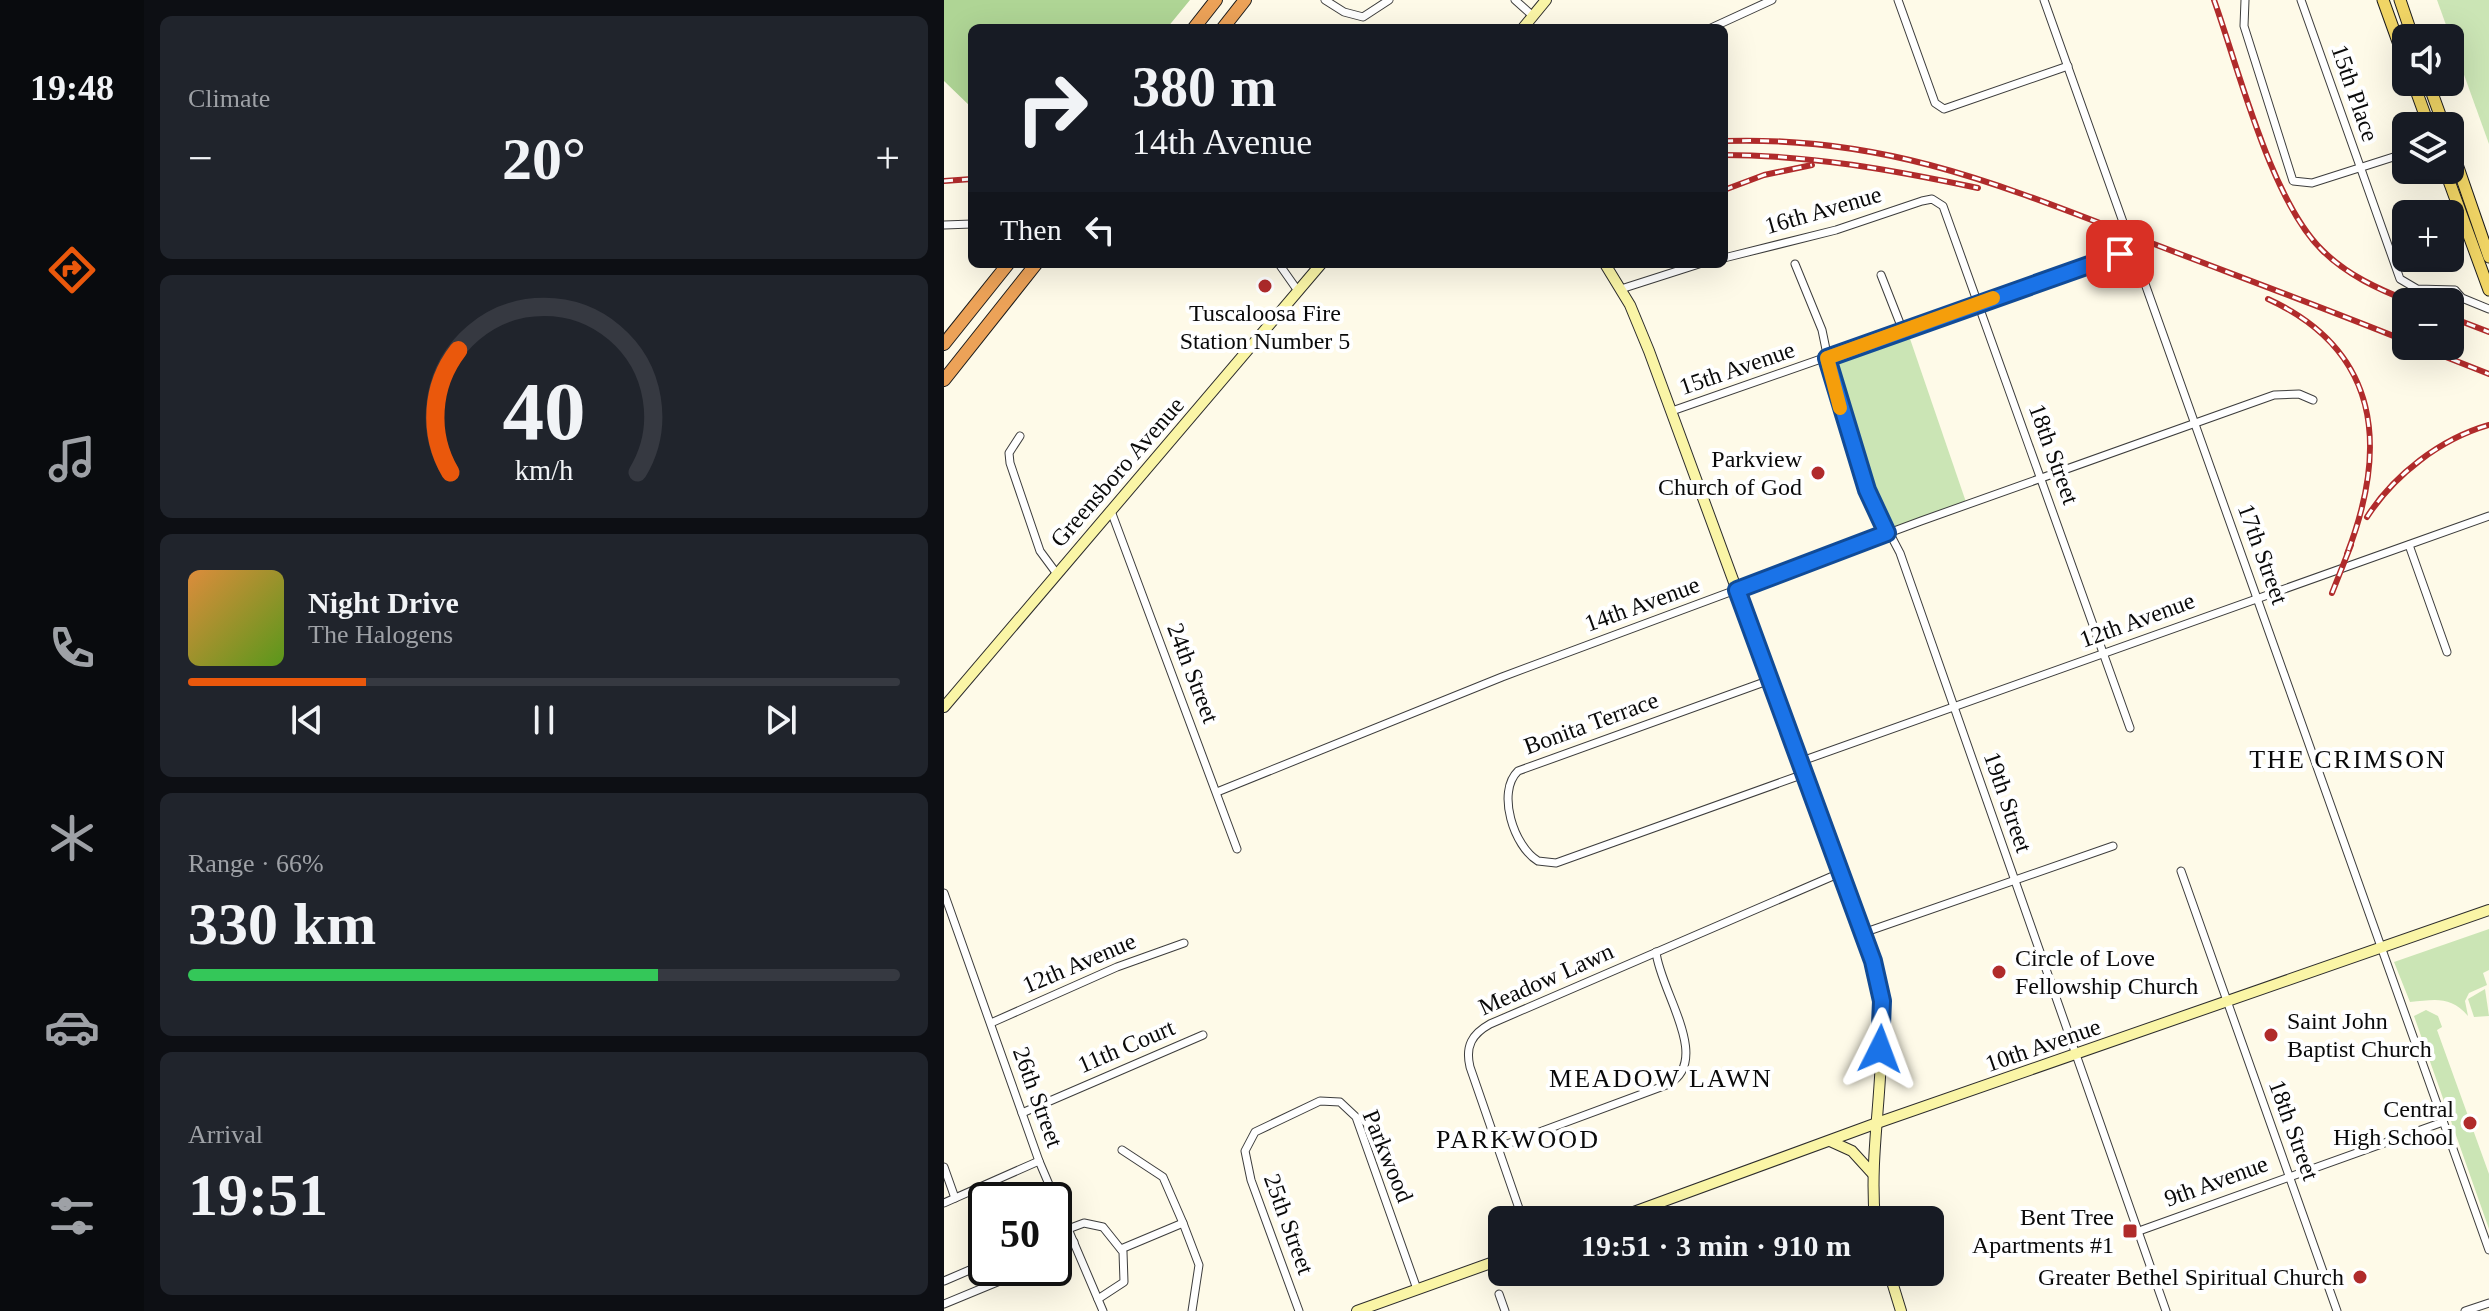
<!DOCTYPE html>
<html lang="en">
<head>
<meta charset="utf-8">
<style>
	:root { --surface:#171b24; --page:#20242c; --text:#f1f3f6; --muted:#9ea1a6; --line:#363941; --accent:#ea580c }
	body { margin:0; font-family:Georgia,serif; background:var(--page); color:var(--text); height:100vh; display:flex; flex-direction:column; font-size:30px; white-space:nowrap }
	* { box-sizing:border-box; margin:0 }
	p { font-size:26px; color:var(--muted) }
	.icon { flex:none; width:44px; height:44px; fill:none; stroke:currentColor; stroke-width:2; stroke-linecap:round; stroke-linejoin:round }
	.map { position:relative; flex:1; overflow:hidden }
	.side { display:flex; flex-direction:column; gap:16px; padding:16px; background:#0d0f14; width:800px }
	.side>* { flex:none }
	.banner { position:absolute; left:24px; top:24px; width:760px; height:244px; border-radius:12px; box-shadow:0 8px 32px #0002; background:#171b24; color:var(--text); overflow:hidden }
	.controls { position:absolute; left:1448px; top:24px; display:grid; gap:16px }
	.controls a { display:grid; place-items:center; width:72px; height:72px; border-radius:12px; background:var(--surface); box-shadow:0 8px 32px #0002; font-size:40px }
	.speed { position:absolute; left:24px; top:1182px; display:flex; gap:16px; font-size:40px; font-weight:700; text-align:center }
	.speed>* { display:grid; place-content:center; width:104px; height:104px; border-radius:50%; background:var(--surface); box-shadow:0 8px 32px #0002; line-height:1 }
	.speed .limit { border:4px solid #111; border-radius:12px; background:#fff; color:#111 }
	.pin { position:absolute; display:grid; place-items:center; width:68px; height:68px; color:#fff; margin:-34px; border-radius:16px; box-shadow:0 4px 12px #0006 }
	.me { position:absolute; width:88px; margin:-44px; rotate:3deg; stroke-linejoin:round; filter:drop-shadow(0 0 6px #0008) }
	.turn { display:flex; align-items:center; gap:28px; height:168px; padding:0 32px; font-size:36px }
	.turn .icon { width:104px; height:104px; stroke-width:2.5 }
	.turn b { display:block; font-size:56px; line-height:68px }
	.then { display:flex; align-items:center; height:76px; padding:0 32px; background:#0003; gap:16px; font-size:30px }
	.big { font-size:60px; font-weight:600; line-height:1.1 }
	.side .card { flex:1; display:flex; flex-direction:column; justify-content:center; gap:12px; min-width:0; padding:0 28px; border-radius:12px; background:var(--page) }
	.side .dial { align-items:center; gap:0 }
	.dial svg { height:208px; overflow:visible; fill:none; stroke:var(--line); stroke-width:7; stroke-linecap:round; text-anchor:middle }
	.dial text { fill:var(--text); stroke:none }
	.song { display:flex; align-items:center; gap:24px }
	.cover { width:96px; height:96px; border-radius:12px; background:linear-gradient(135deg,hsl(30 70% 55%),hsl(90 70% 35%)) }
	.played { height:8px; border-radius:4px; background:linear-gradient(90deg,var(--accent) 25%,var(--line) 25%) }
	.keys { display:flex; justify-content:space-around; direction:ltr }
	.heat { display:flex; justify-content:space-between; align-items:center; font-size:44px; direction:ltr }
	.charge { height:12px; border-radius:6px; background:linear-gradient(90deg,#34c759 66%,var(--line) 0) }
	.trip { position:absolute; left:544px; top:1206px; width:456px; height:80px; border-radius:12px; background:var(--surface); box-shadow:0 8px 32px #0002; font-weight:600; line-height:80px; text-align:center }
	main { display:flex; flex:1; min-height:0 }
	.tab-bar { display:flex; flex-direction:column; width:144px; justify-content:space-around; align-items:center; background:#090b0e; color:var(--muted) }
	.tab-bar .icon { width:56px; height:56px }
	.tab-bar .selected { color:var(--accent) }
	.tab-bar b { font-size:36px; color:var(--text) }
	.map>svg:first-child { display:block }
</style>
</head>
<body>
<main>
<nav class="tab-bar">
<b>19:48</b>
<svg class="icon selected" aria-label="directions" viewBox="0 0 24 24"><path d="M12 3l9 9-9 9-9-9zM9 14v-3h6M13 9l2 2-2 2"/></svg>
<svg class="icon" aria-label="music" viewBox="0 0 24 24"><path d="M9 18V5l10-2v13"/><circle cx="6" cy="18" r="3"/><circle cx="16" cy="16" r="3"/></svg>
<svg class="icon" aria-label="phone" viewBox="0 0 24 24"><path d="M5 4h4l2 5-3 2q2 4 5 5l2-3 5 2v4C11 20 4 13 5 4z"/></svg>
<svg class="icon" aria-label="climate" viewBox="0 0 24 24"><path d="M12 3v18M4 7l16 10M4 17L20 7"/></svg>
<svg class="icon" aria-label="car" viewBox="0 0 24 24"><path d="M5 17H2v-5l4-1 3-4h7l3 4 3 1v5h-3M9 17h6M6 11h13"/><circle cx="7" cy="17" r="2"/><circle cx="17" cy="17" r="2"/></svg>
<svg class="icon" aria-label="filters" viewBox="0 0 24 24"><path d="M4 7h16M4 17h16"/><circle cx="9" cy="7" r="2"/><circle cx="15" cy="17" r="2"/></svg>
</nav>
<section class="side">
<div class="card"><p>Climate</p>
<div class="heat"><a>−</a><b class="big">20°</b><a>+</a></div>
</div>
<div class="card dial"><svg viewBox="0 0 100 80">
<path d="M14 69A42 42 0 1 1 86 69"/>
<path d="M14 69A42 42 0 0 1 17 22" stroke="#ea580c"/>
<text x="50" y="56" font-size="32" font-weight="700">40</text>
<text x="50" y="72" font-size="11">km/h</text>
</svg></div>
<div class="card">
<div class="song"><i class="cover"></i><div><b>Night Drive</b><p>The Halogens</p></div></div>
<div class="played"></div>
<div class="keys"><svg class="icon" aria-label="previous" viewBox="0 0 24 24"><path d="M18 5L8 12l10 7zM5 5v14"/></svg><svg class="icon" aria-label="pause" viewBox="0 0 24 24"><path d="M8 5v14M16 5v14"/></svg><svg class="icon" aria-label="next" viewBox="0 0 24 24"><path d="M6 5l10 7-10 7zM19 5v14"/></svg></div>
</div>
<div class="card"><p>Range · 66%</p><b class="big">330 km</b><div class="charge"></div></div>
<div class="card"><p>Arrival</p><b class="big">19:51</b></div>
</section>
<div class="map">
<svg width="1545" height="1311" viewBox="0 0 1545 1311">
	<rect width="100%" height="100%" fill="#fefae8"/>
	<g fill="#cbe5b5">
		<polygon points="1493,0 1545,0 1545,144"/>
		<polygon points="963,330 1023,505 943,533 935,518 883,358"/>
		<path d="M1545,929V970L1539,973L1543,985L1525,993L1521,1001L1524,1016C1506,995 1490,1000 1466,1002L1450,962Z"/>
		<polygon points="1541,989 1545,1016 1530,1017 1524,999"/>
		<polygon points="1482,1010 1494,1016 1498,1027 1493,1030 1545,1174 1545,1229 1470,1016"/>
	</g>
	<polygon fill="#afd595" points="0,0 246,0 223,28 28,28 28,108 0,81"/>
	<g fill="none" stroke-linecap="round" stroke-linejoin="round">
		<g stroke="#3d3d3d" stroke-width="9">
			<g id="street">
				<polyline points="381,0 400,12 419,17 445,0"/>
				<polyline points="571,0 589,16"/>
				<polyline points="954,0 991,103 1000,109 1124,66"/>
				<polyline points="1100,0 1545,1250"/>
				<polyline points="1301,0 1300,26 1349,181 1368,183 1462,153"/>
				<polyline points="1357,0 1456,279 1473,289 1511,290 1518,298 1545,309"/>
				<polyline points="767,28 828,0"/>
				<polyline points="0,225 28,224"/>
				<polyline points="780,258 892,230 978,201 988,199 999,206 1186,728"/>
				<polyline points="335,264 354,291"/>
				<polyline points="851,264 878,330 889,383 923,490 956,553 1222,1311"/>
				<polyline points="937,275 959,331"/>
				<polyline points="677,289 755,264"/>
				<polyline points="728,411 1189,250"/>
				<polyline points="76,436 65,453 66,463 96,551 113,574"/>
				<polyline points="167,511 293,849"/>
				<polyline points="1465,545 1503,652"/>
				<path d="M826,680L574,771C552,792 570,847 594,861L612,863L860,774"/>
				<polyline points="855,762 1545,516"/>
				<polyline points="273,792 558,677 977,521 1330,395 1355,394 1369,400"/>
				<polyline points="1237,871 1393,1311"/>
				<polyline points="0,893 95,1161 159,1311"/>
				<polyline points="919,933 1169,846"/>
				<polyline points="47,1023 173,967 240,943"/>
				<polyline points="78,1113 259,1035"/>
				<path d="M555,1147L725,1084C768,1059 716,991 712,952"/>
				<polyline points="178,1150 219,1177 239,1223 255,1265 248,1311"/>
				<polyline points="0,1167 11,1198"/>
				<polyline points="0,1203 95,1161"/>
				<path d="M579,1220L526,1067C521,1046 528,1034 546,1024L896,873"/>
				<polyline points="124,1229 140,1223 159,1227 179,1252 180,1282 154,1299"/>
				<polyline points="1195,1231 1499,1122"/>
				<polyline points="177,1249 239,1223"/>
				<polyline points="110,1250 130,1242"/>
				<polyline points="0,1281 42,1263"/>
				<polyline points="555,1294 561,1311"/>
				<polyline points="0,1304 63,1278 67,1268"/>
				<polyline points="355,1311 307,1180 301,1151 311,1132 376,1101 396,1102 412,1117 473,1289"/>
				<polyline points="1521,1311 1545,1303"/>
			</g>
		</g>
		<g stroke="#2c2c2c" stroke-width="12">
			<g id="secondary">
				<polyline points="579,28 602,0"/>
				<path d="M661,264L686,305L705,351L929,961C951,1045 923,1134 931,1220"/>
				<polyline points="0,707 377,264"/>
				<polyline points="886,1141 908,1151 928,1173"/>
				<polyline points="668,1220 933,1123 1545,910"/>
				<polyline points="945,1272 957,1311"/>
				<polyline points="413,1311 558,1259"/>
			</g>
		</g>
		<g stroke="#1b1b1b" stroke-width="13">
			<g id="primary">
				<polyline points="1439,0 1462,64"/>
				<polyline points="1456,0 1469,38"/>
				<polyline points="1469,82 1485,126"/>
				<polyline points="1484,82 1500,126"/>
				<polyline points="1506,144 1545,257"/>
				<polyline points="1501,170 1545,290"/>
			</g>
		</g>
		<g stroke="#1b1b1b" stroke-width="14">
			<g id="highway">
				<polyline points="250,28 272,0"/>
				<polyline points="279,28 301,0"/>
				<polyline points="0,344 64,264"/>
				<polyline points="0,380 92,264"/>
			</g>
		</g>
		<use href="#street" stroke="#fff" stroke-width="7"/>
		<use href="#secondary" stroke="#faf5a6" stroke-width="10"/>
		<use href="#primary" stroke="#f1d565" stroke-width="11"/>
		<use href="#highway" stroke="#eca258" stroke-width="12"/>
		<g stroke="#b02b2b" stroke-width="6">
			<g id="rail">
				<path d="M1270,0C1295,70 1327,200 1378,250C1403,275 1434,289 1467,302"/>
				<path d="M780,141C933,136 1045,180 1184,234C1277,270 1370,304 1462,341"/>
				<path d="M780,155C867,155 949,170 1034,188"/>
				<polyline points="0,181 28,179"/>
				<polyline points="780,190 820,175 868,165"/>
				<path d="M1324,299C1437,351 1444,448 1403,554"/>
				<polyline points="1506,317 1545,332"/>
				<polyline points="1474,346 1545,374"/>
				<path d="M1423,517C1450,475 1496,439 1545,425"/>
				<polyline points="1388,593 1407,545"/>
			</g>
		</g>
		<use href="#rail" stroke="#fff" stroke-width="3" stroke-dasharray="9" stroke-linecap="butt"/>
	</g>
	<g fill="none" stroke-linecap="round" stroke-linejoin="round">
		<g stroke="#114b97" stroke-width="20">
			<polyline id="route" points="936,1049 938,1001 929,961 793,590 943,533 923,490 883,358 1176,254"/>
		</g>
		<use href="#route" stroke="#1a73e8" stroke-width="14"/>
		<polyline stroke="#f59e0b" stroke-width="14" points="896,408 883,358 1049,298"/>
	</g>
	<g fill="#b02b2b" stroke="#fff" stroke-width="3">
		<circle cx="321" cy="286" r="8"/>
		<circle cx="874" cy="473" r="8"/>
		<circle cx="1055" cy="972" r="8"/>
		<circle cx="1327" cy="1035" r="8"/>
		<circle cx="1526" cy="1123" r="8"/>
		<rect x="1178" y="1223" width="16" height="16" rx="4"/>
		<circle cx="1416" cy="1277" r="8"/>
	</g>
	<g text-anchor="middle" dominant-baseline="central" stroke-width="8" stroke-linejoin="round" paint-order="stroke">
		<g font-size="24" fill="#0a0a0a" stroke="#fff">
			<text transform="translate(1411 93) rotate(71)">15th Place</text>
			<text transform="translate(879 210) rotate(-16)">16th Avenue</text>
			<text transform="translate(793 368) rotate(-19)">15th Avenue</text>
			<text transform="translate(1110 454) rotate(70)">18th Street</text>
			<text transform="translate(173 472) rotate(-49)">Greensboro Avenue</text>
			<text transform="translate(1319 554) rotate(70)">17th Street</text>
			<text transform="translate(698 604) rotate(-20)">14th Avenue</text>
			<text transform="translate(1193 620) rotate(-20)">12th Avenue</text>
			<text transform="translate(249 673) rotate(69)">24th Street</text>
			<text transform="translate(647 723) rotate(-20)">Bonita Terrace</text>
			<text transform="translate(1064 802) rotate(71)">19th Street</text>
			<text transform="translate(135 963) rotate(-23)">12th Avenue</text>
			<text transform="translate(602 979) rotate(-24)">Meadow Lawn</text>
			<text transform="translate(1099 1045) rotate(-19)">10th Avenue</text>
			<text transform="translate(182 1046) rotate(-23)">11th Court</text>
			<text transform="translate(94 1097) rotate(70)">26th Street</text>
			<text transform="translate(1350 1130) rotate(70)">18th Street</text>
			<text transform="translate(444 1156) rotate(68)">Parkwood</text>
			<text transform="translate(1272 1181) rotate(-20)">9th Avenue</text>
			<text transform="translate(345 1224) rotate(70)">25th Street</text>
		</g>
		<g font-size="24" fill="#0a0a0a" stroke="#fff" text-anchor="end">
			<text x="321" y="313" text-anchor="middle">Tuscaloosa Fire<tspan x="321" dy="28">Station Number 5</tspan></text>
			<text x="858" y="459">Parkview<tspan x="858" dy="28">Church of God</tspan></text>
			<text x="1071" y="958" text-anchor="start">Circle of Love<tspan x="1071" dy="28">Fellowship Church</tspan></text>
			<text x="1343" y="1021" text-anchor="start">Saint John<tspan x="1343" dy="28">Baptist Church</tspan></text>
			<text x="1510" y="1109">Central<tspan x="1510" dy="28">High School</tspan></text>
			<text x="1170" y="1217">Bent Tree<tspan x="1170" dy="28">Apartments #1</tspan></text>
			<text x="1400" y="1277">Greater Bethel Spiritual Church</text>
		</g>
		<g font-size="26" letter-spacing="2" fill="#0a0a0a" stroke="#fff">
			<text x="1404" y="759">THE CRIMSON</text>
			<text x="717" y="1078">MEADOW LAWN</text>
			<text x="574" y="1139">PARKWOOD</text>
		</g>
	</g>
</svg>
<div class="controls">
<a><svg class="icon" aria-label="sound" viewBox="0 0 24 24"><path d="M4 9h4l5-4v14l-5-4H4zM17 9q2 3 0 6"/></svg></a>
<a><svg class="icon" aria-label="layers" viewBox="0 0 24 24"><path d="M12 4l9 5-9 5-9-5zM3 14l9 5 9-5"/></svg></a>
<a>+</a>
<a>−</a>
</div>
<div class="speed"><div class="limit">50</div></div>
<div class="pin" style="left:1176px;top:254px;background:#d93025"><svg class="icon" aria-label="arrive" viewBox="0 0 24 24"><path d="M6 21V4h12l-3 4 3 4H6"/></svg></div>
<svg class="me" style="left:936px;top:1049px" viewBox="-20 -20 40 40"><path d="M0-17L14 15 0 8-14 15z" fill="#1a73e8" stroke="#fff" stroke-width="4"/></svg>
<div class="trip">19:51 · 3 min · 910 m</div>
<div class="banner">
<div class="turn"><svg class="icon" aria-label="right" viewBox="0 0 24 24"><path d="M7 20v-9h11M14 6l5 5-5 5"/></svg><div><b>380 m</b>14th Avenue</div></div>
<div class="then">Then<svg class="icon" aria-label="left" viewBox="0 0 24 24"><path d="M17 20v-9H6M10 6l-5 5 5 5"/></svg></div>
</div>
</div>
</main>
</body>
</html>
